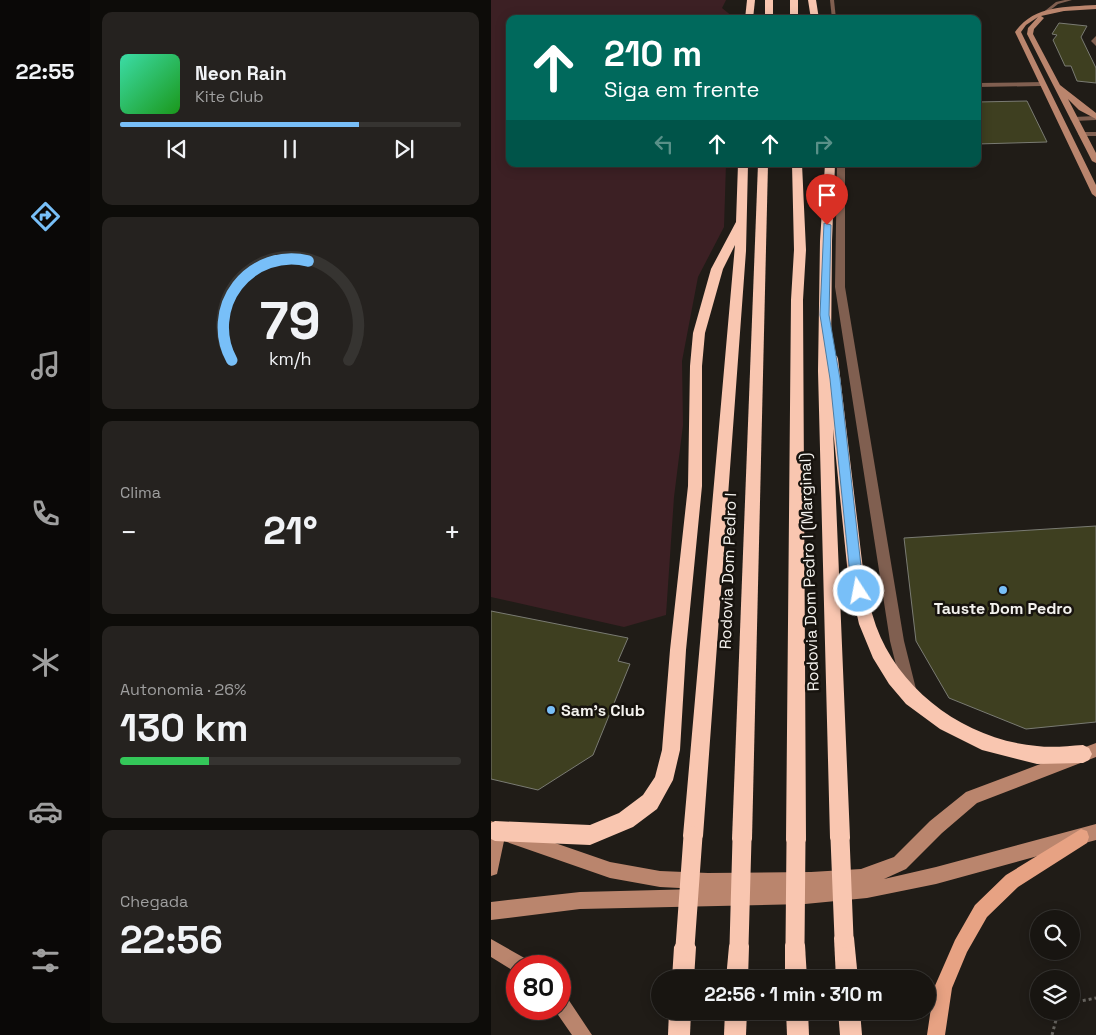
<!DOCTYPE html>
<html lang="pt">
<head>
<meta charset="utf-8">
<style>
	:root { --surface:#181511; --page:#25221f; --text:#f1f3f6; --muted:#9f9f9f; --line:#363431; --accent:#78bff8 }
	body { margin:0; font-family:"Space Grotesk",sans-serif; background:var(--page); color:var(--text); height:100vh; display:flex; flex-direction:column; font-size:19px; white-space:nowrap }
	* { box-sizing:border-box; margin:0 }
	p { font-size:16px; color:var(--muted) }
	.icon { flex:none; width:28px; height:28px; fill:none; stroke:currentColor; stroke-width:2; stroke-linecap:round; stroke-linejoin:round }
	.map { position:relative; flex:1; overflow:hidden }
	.side { display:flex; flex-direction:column; gap:12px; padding:12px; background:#0d0c09; width:401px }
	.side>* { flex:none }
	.guide { position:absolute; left:15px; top:15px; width:475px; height:152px; border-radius:10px; box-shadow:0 2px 12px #0003,0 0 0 1px var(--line); background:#00695c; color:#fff; overflow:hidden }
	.controls { position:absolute; left:539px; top:910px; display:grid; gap:10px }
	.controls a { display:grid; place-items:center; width:50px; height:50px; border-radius:50%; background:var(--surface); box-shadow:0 2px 12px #0003,0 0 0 1px var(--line); font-size:25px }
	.speed { position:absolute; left:15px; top:955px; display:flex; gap:10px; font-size:25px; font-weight:700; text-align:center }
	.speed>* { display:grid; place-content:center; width:65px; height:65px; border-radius:50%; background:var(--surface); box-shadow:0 2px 12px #0003,0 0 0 1px var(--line); line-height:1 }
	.speed .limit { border:8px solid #d22; background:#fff; color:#111 }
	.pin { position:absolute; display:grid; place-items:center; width:42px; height:42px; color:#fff; margin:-51px -21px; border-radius:50% 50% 50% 0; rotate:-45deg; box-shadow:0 0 5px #0007 }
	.pin .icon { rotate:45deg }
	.me { position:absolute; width:55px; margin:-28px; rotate:349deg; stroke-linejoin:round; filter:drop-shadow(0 0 4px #0008) }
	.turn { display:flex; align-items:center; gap:18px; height:105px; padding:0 15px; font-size:22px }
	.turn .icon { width:65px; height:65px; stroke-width:2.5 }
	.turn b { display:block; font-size:35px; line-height:42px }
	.lanes { display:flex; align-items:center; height:48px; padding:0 15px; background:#0003; justify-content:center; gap:25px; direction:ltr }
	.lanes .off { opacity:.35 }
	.big { font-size:38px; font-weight:800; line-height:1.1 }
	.side .card { flex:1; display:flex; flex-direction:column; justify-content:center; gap:8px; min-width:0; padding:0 18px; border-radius:10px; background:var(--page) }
	.side .dial { align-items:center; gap:0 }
	.dial svg { height:130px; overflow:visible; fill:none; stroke:var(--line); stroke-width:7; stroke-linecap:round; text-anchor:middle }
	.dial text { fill:var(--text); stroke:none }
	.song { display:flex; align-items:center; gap:15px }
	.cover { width:60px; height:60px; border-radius:8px; background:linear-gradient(135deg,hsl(160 70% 55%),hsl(120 70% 35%)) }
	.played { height:5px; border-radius:2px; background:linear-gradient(90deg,var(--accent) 70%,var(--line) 70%) }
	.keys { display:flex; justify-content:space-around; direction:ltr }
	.heat { display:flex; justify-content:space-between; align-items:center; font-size:28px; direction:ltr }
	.charge { height:8px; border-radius:4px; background:linear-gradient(90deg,#34c759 26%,var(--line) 0) }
	.trip { position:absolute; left:160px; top:970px; width:285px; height:50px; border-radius:25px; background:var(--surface); box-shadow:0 2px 12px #0003,0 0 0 1px var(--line); font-weight:800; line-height:50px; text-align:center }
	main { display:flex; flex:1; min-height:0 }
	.tab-bar { display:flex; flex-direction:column; width:90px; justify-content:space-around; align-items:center; background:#0a0807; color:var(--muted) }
	.tab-bar .icon { width:35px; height:35px }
	.tab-bar .current { color:var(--accent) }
	.tab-bar b { font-size:22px; color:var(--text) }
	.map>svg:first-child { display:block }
</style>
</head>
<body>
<main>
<nav class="tab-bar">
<b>22:55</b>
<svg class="icon current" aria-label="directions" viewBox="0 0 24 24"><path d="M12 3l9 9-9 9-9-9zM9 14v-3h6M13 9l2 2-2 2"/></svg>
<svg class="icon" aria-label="music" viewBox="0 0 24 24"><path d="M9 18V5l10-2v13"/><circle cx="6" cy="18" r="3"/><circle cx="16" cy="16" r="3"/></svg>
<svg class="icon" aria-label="phone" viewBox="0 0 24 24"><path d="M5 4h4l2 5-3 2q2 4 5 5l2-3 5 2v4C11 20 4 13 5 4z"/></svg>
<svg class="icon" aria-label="climate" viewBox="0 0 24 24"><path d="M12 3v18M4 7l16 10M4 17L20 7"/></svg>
<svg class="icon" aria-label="car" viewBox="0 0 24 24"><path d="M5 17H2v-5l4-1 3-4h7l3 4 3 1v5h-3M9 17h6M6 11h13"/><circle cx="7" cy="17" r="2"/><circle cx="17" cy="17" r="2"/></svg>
<svg class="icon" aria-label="filters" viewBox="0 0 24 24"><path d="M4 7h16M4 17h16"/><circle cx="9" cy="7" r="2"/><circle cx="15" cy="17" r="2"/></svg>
</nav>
<section class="side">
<div class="card">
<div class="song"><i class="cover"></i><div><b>Neon Rain</b><p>Kite Club</p></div></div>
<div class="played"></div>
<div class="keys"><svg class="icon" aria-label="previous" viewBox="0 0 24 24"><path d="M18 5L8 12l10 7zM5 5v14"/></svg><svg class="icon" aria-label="pause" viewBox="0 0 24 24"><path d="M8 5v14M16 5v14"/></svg><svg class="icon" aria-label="next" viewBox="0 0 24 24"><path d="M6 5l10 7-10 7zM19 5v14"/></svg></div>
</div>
<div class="card dial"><svg viewBox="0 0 100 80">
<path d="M14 69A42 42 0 1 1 86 69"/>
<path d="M14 69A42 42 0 0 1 61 8" stroke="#78bff8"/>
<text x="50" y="56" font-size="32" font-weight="700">79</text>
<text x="50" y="72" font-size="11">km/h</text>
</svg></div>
<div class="card"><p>Clima</p>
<div class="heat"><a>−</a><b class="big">21°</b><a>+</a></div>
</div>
<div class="card"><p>Autonomia · 26%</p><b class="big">130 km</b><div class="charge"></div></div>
<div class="card"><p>Chegada</p><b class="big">22:56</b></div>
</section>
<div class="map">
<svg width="605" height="1035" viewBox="0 0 605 1035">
	<rect width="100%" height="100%" fill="#201c17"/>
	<polygon fill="#3c2024" points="0,0 235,0 231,8 242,17 242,19 19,19 19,164 235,164 233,227 207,277 191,361 192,425 183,497 175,615 133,627 0,597"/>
	<g fill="#3e3f20" stroke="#7a7b73">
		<polygon points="568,23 596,26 590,37 605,68 605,83 586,81 580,66 574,66 562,40 566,35 561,34"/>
		<polygon points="536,101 556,142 486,144 486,102"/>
		<polygon points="605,526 605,722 535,729 458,698 425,641 413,538"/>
		<polygon points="0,611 137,638 127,661 139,664 102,755 47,790 0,779"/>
	</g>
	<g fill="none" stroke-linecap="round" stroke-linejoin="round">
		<g stroke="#696661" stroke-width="3" stroke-dasharray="3 3" stroke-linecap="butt">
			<polyline points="580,1003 605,998"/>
			<polyline points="561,1035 565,1020 572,1011"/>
		</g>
		<g fill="#805f50" fill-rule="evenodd">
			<polygon points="339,0 343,0 345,19 341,19"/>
			<polygon points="574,0 581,0 567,4 553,15 550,14 565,2"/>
			<polygon points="486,84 488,85 488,92 486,93"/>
		</g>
		<g fill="#805f50" fill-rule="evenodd">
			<polygon points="605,36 605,46 600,41"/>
			<polygon points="553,82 553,86 550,86 486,87 486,83"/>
			<polygon points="605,116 605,120 583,121 579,119 583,117"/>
			<polygon points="588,132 605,132 605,136 591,136 587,134"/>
			<polygon points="346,164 354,164 354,287 413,641 426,693 424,698 419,699 414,698 412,693 399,641 344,287"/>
		</g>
		<g fill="#ba856d" fill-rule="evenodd">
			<path d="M605,5V9L573,11L550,16L553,18L543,29L542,34L569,85L605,113V119L588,110L577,99L605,153V163L601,161L536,34L537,28L547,17L535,25L530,32L605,185V197L601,194L524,32C543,5 575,7 605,5Z"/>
			<polygon points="605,743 605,757 486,803 451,833 415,869 393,879 445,867 605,824 605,840 445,884 376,898 314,904 89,909 0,920 0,902 89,892 208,889 169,887 119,878 13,841 6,874 0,876 0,821 119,862 169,871 217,873 320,872 370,869 403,857 439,821 475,792"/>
			<polygon points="0,939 37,960 40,966 26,966 26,973 0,957"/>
			<polygon points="69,993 75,996 101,1035 81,1035 63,1009 69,1009"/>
		</g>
		<polygon fill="#e7a283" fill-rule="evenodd" points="590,829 596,831 598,837 596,843 527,887 496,917 476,952 461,988 454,1035 436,1035 443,988 464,940 484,905 515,875"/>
		<g fill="#f9c6b0" fill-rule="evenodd">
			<polygon points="256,0 264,0 262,19 254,19"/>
			<rect x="274" y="0" width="8" height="19"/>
			<rect x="299" y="0" width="8" height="19"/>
			<polygon points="317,0 325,0 328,19 320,19"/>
			<polygon points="247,164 257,164 255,251 212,836 209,843 202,846 195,843 192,836 244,245 232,269 214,333 211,366 211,486 195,650 189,750 182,780 166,809 142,827 99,845 4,841 0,839 0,823 4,821 99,825 128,813 152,795 164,777 171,750 179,650 197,486 199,366 202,333 220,269 245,222"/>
			<polygon points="267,164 277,164 261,839 258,846 251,849 244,846 241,839"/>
			<polygon points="301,164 311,164 315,250 312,300 315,840 312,847 305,850 298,847 295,840 300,300 303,250"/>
			<path d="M334,164H344L341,241L340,355L346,356L347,359C353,409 359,460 365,510C370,548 372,589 385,626C409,692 476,740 546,746C561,748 577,746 592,745L598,748L601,754L598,760L592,763L546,764L491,750L449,729L415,704L398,684L382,658L368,624L357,575L342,429L359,838L356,845L349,848L342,845L339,838L327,371L329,241Z"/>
			<polygon points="353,928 360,931 363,938 367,979 345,979 343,938 346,931"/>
			<polygon points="304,935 311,938 314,945 316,979 294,979 294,945 297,938"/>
			<polygon points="194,936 201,940 205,947 203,979 181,979 183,947 187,940"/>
			<polygon points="248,936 255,939 258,946 257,979 235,979 238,946 241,939"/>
			<polygon points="178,1011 200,1011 199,1035 177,1035"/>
			<polygon points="234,1011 256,1011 255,1035 233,1035"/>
			<polygon points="295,1011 317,1011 318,1035 296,1035"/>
			<polygon points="347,1011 369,1011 371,1035 349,1035"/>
		</g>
		<g stroke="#f9c6b0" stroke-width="19">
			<polyline points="349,838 353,938"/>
			<polyline points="304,945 305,840"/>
			<polyline points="248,946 251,839"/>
			<polyline points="194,947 202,836"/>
		</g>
	</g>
	<polygon fill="#78bff8" stroke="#4e7ca1" points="333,223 340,225 338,315 349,379 371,575 374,591 373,595 364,595 359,575 339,379 329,315"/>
	<g fill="#78bff8" stroke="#17130e" stroke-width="2">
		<circle cx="512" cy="590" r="5"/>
		<circle cx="60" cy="710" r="5"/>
	</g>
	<g text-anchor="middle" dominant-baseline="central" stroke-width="5" stroke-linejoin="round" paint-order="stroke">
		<g font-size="16" fill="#f4f2ee" stroke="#17130e">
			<text transform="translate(237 571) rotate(-88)">Rodovia Dom Pedro I</text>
			<text transform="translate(318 572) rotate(-92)">Rodovia Dom Pedro I (Marginal)</text>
		</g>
		<g font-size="16" font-weight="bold" fill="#f4f2ee" stroke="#17130e">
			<text x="512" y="608">Tauste Dom Pedro</text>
			<text x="70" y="710" text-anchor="start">Sam's Club</text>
		</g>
	</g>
</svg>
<div class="controls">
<a><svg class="icon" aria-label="search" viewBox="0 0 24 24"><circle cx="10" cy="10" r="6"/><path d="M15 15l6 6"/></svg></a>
<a><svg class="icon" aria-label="layers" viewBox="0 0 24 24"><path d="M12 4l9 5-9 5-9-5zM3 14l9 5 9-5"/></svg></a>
</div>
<div class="speed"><div class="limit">80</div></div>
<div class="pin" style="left:336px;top:225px;background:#d93025"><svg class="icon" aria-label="arrive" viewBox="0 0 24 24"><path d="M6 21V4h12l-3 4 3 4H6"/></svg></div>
<svg class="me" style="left:368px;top:591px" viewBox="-20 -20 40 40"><circle r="17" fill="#78bff8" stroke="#fff" stroke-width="3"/><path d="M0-11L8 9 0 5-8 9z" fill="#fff"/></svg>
<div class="trip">22:56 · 1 min · 310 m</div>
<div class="guide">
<div class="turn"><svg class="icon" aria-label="ahead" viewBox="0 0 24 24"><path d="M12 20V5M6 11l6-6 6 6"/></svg><div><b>210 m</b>Siga em frente</div></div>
<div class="lanes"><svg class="icon off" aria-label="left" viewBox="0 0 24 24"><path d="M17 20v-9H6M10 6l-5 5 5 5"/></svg><svg class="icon" aria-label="ahead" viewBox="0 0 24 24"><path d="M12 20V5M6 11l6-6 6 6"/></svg><svg class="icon" aria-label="ahead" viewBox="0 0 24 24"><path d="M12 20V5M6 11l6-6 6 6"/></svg><svg class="icon off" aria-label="right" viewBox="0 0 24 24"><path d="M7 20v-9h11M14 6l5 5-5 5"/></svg></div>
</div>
</div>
</main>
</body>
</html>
